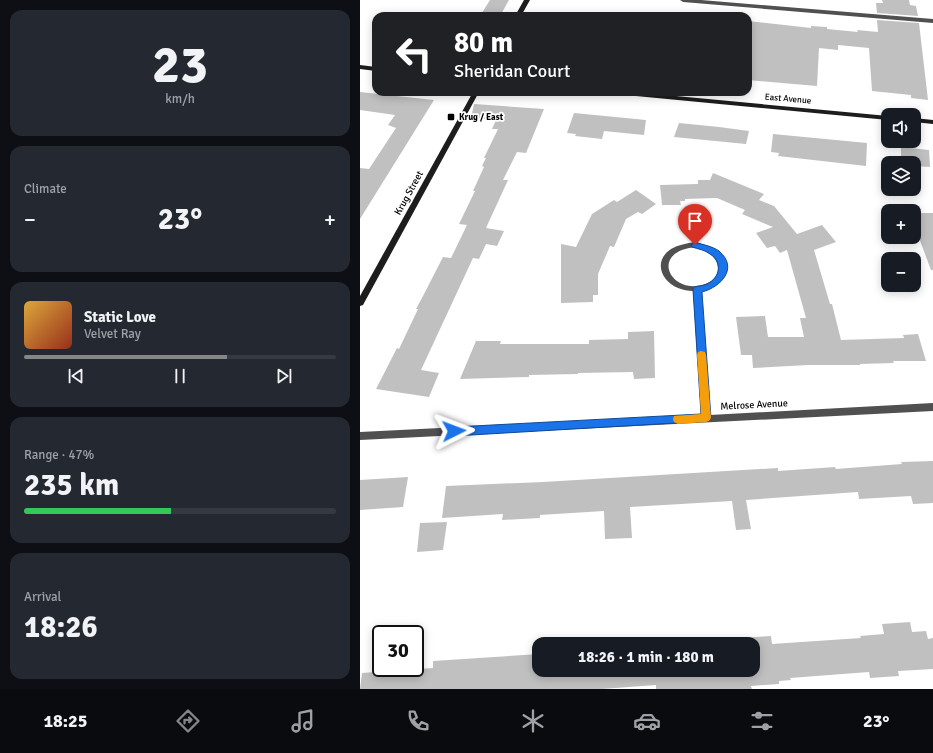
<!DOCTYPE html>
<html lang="en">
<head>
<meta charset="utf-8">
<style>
	:root { --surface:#171b24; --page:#242831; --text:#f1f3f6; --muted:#9ea1a6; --line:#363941; --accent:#858687 }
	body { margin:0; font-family:Signika,sans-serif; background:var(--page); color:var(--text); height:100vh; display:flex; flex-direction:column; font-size:15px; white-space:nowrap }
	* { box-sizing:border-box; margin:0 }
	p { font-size:13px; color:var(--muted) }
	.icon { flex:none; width:22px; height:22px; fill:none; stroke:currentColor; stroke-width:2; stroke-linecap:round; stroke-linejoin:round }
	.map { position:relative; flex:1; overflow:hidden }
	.details { display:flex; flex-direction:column; gap:10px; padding:10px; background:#0d0f14; width:360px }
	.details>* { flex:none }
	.hud { position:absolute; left:12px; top:12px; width:380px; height:84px; border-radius:12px; box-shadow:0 2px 10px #0003; background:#202124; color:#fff; overflow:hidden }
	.tools { position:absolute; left:521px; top:108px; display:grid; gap:8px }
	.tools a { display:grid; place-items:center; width:40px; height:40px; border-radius:8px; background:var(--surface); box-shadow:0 2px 10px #0003; font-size:20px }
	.speed { position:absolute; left:12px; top:625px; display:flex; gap:8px; font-size:20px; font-weight:700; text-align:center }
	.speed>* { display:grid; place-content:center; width:52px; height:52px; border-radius:50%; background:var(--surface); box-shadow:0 2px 10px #0003; line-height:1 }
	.speed .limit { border:2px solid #111; border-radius:6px; background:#fff; color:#111 }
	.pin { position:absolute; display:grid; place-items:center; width:34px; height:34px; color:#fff; margin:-41px -17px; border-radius:50% 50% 50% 0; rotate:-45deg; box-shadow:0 0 4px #0007 }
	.pin .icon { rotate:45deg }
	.me { position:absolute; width:44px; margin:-22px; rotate:87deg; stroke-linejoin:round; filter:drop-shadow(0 0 3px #0008) }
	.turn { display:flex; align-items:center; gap:14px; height:84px; padding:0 16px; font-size:18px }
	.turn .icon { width:52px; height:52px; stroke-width:2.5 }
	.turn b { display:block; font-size:28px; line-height:34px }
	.big { font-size:30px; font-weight:800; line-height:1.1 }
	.details .widget { flex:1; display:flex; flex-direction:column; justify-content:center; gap:6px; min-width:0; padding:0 14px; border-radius:12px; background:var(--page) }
	.details .dial { align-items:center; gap:0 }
	.dial b { font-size:52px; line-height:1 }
	.song { display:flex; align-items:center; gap:12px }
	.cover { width:48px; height:48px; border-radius:6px; background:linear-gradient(135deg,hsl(40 70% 55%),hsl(10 70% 35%)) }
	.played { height:4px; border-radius:2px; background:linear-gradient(90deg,var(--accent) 65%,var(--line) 65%) }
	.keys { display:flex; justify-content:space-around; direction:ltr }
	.heat { display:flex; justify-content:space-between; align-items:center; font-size:22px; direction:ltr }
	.charge { height:6px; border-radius:3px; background:linear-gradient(90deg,#34c759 47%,var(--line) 0) }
	.trip { position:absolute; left:172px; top:637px; width:228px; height:40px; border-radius:12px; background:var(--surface); box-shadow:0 2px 10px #0003; font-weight:800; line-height:40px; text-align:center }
	.tabs { display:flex; height:64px; justify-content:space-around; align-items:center; background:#090b0e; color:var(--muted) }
	.tabs .icon { width:28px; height:28px }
	.tabs .active { color:var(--accent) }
	.tabs b { font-size:18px; color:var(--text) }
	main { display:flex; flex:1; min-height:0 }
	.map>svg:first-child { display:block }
</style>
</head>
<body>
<main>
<section class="details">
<div class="widget dial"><b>23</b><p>km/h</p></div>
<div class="widget"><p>Climate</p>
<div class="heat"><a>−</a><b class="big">23°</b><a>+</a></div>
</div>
<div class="widget">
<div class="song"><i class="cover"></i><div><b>Static Love</b><p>Velvet Ray</p></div></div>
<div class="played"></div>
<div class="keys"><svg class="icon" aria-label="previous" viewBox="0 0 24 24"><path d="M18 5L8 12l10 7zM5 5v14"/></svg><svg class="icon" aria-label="pause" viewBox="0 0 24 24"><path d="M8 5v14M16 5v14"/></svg><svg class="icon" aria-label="next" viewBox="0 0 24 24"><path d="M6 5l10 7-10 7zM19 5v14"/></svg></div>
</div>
<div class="widget"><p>Range · 47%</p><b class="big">235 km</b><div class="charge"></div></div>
<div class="widget"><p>Arrival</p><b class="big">18:26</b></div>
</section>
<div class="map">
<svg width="573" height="689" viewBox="0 0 573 689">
	<rect width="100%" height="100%" fill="#fff"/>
	<g fill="#c0c0c0">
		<polygon points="130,0 149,0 140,16 120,16"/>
		<polygon points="522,0 549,0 550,5 556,6 558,16 517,13 516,3 523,3"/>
		<polygon points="517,20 559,23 568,100 551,98 551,95 512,91 509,48 478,45 478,50 459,48 457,86 388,80 388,21 451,28 451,26 467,27 467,29 498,32 497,30 518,32"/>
		<polygon points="0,92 74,100 0,219 0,168 9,169 36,128 28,125 35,115 0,110"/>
		<polygon points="114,104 184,109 166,153 157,152 143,180 148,180 126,228 144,231 137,246 126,244 119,259 113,258 61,370 79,373 69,397 16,389 37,348 39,349 58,309 56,309 63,296 83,257 91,258 107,225 99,224 115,191 113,191 124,167 122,166 126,158 124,158 138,129 132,129 136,120 111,118"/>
		<polygon points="214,113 286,120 284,135 244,131 242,139 215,136 216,134 207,133"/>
		<polygon points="319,123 359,127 389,131 386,144 314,137"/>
		<polygon points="413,134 507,143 506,166 418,156 419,153 411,152"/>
		<polygon points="541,147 569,150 570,167 555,166 555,163 541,163"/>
		<polygon points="353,173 404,194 399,200 414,206 437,234 462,225 476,242 454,250 470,304 472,304 481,340 544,338 543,335 558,334 566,361 533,361 534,363 500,364 500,365 448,365 393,368 392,355 381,355 376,317 405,316 408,337 444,337 440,318 446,318 427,250 420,253 415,246 407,248 396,233 413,227 382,214 385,210 357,198 325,199 325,201 320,201 321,205 302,205 300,185 338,184 338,180 350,180"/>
		<polygon points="276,190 296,204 282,214 278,212 266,219 254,247 250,246 238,274 238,295 233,295 233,302 201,303 201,244 216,247 232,214 254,200 257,202"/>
		<polygon points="554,213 573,213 573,270 571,270 556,230 554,230"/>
		<polygon points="294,331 295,378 274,379 273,372 218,373 218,374 169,375 169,377 100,379 116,341 141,341 140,344 229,344 229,340 268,339 268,332"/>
		<polygon points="573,461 573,503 553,504 551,496 499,499 498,492 386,500 391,529 376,530 372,501 270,507 272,538 245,539 244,511 180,515 180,518 142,520 143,514 82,518 86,486 183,482 418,468 418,471 475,467 476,469 542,464 541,462"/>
		<polygon points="48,477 43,507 0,510 0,480"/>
		<polygon points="87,522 83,550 57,552 60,523"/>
		<polygon points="550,622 552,632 566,631 568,639 573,638 573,669 538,671 539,676 510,678 509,672 430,678 431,680 419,681 419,684 391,686 392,689 296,689 296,685 242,689 0,689 2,673 73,668 73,661 179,654 179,670 393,670 393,644 360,644 360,639 411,636 412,644 501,638 500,636 524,634 522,624"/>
		<polygon points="280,639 280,644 221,644 221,643"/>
	</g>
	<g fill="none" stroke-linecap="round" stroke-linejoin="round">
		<g fill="#505050" fill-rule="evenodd">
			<polygon points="320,0 341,0 573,19 573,23 323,2"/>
			<path d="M335,242C341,244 348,245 353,248C377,262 363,287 341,291L350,415L573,403V411L0,440V432L341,415L333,291C328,291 323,290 318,288C301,281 293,261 311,249C318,245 327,243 335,242ZM329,248C357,245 371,278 342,285C312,293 291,256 329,248Z"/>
		</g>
		<g fill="#1d1d1d" fill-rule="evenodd">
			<polygon points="164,0 170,0 161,16 155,16"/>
			<polygon points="0,65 16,67 16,71 0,69"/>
			<polygon points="113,92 119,92 3,305 0,306 0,296"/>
			<polygon points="252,92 273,92 528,116 528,120 255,94"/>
			<polygon points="554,118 573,120 573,124 554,122"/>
		</g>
	</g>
	<path fill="#1a73e8" stroke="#114b97" d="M335,242C343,245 352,246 359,251C379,268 361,287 342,292L351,418L349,421L94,436L91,434L89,431L91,428L94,427L341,414L333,290L334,287C338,286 343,286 347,284C360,278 363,262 350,254C345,250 338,249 332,247L331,245Z"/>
	<polygon fill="#f59e0b" points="341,351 345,352 346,355 351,418 349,421 346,422 318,424 314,422 313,419 314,416 341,414 337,355 338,352"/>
	<rect fill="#000" stroke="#fff" stroke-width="1.5" x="87" y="113" width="8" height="8" rx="2"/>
	<g text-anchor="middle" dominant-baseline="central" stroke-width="3.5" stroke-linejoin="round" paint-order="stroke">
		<g font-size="9" fill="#000" stroke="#fff">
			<text transform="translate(428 99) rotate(5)">East Avenue</text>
		</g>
		<g font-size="9" font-weight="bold" fill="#000" stroke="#fff" text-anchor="start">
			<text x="99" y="117">Krug / East</text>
		</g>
		<g font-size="10" fill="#000" stroke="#fff">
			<text transform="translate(49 193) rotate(-61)">Krug Street</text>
			<text transform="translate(394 405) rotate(-3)">Melrose Avenue</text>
		</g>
	</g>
</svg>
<div class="tools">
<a><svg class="icon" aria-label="sound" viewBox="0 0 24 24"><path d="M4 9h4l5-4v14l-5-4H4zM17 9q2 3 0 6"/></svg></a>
<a><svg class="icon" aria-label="layers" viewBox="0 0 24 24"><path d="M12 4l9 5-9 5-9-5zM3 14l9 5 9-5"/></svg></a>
<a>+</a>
<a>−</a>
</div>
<div class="speed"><div class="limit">30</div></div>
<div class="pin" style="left:335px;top:245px;background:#d93025"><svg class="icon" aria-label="arrive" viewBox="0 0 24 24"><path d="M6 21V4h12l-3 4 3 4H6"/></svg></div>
<svg class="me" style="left:94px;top:431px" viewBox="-20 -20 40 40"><path d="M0-17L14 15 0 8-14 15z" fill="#1a73e8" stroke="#fff" stroke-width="4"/></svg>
<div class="trip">18:26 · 1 min · 180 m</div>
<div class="hud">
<div class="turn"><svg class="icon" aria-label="left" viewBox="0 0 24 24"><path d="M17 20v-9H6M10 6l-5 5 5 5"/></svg><div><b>80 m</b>Sheridan Court</div></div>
</div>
</div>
</main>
<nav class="tabs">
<b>18:25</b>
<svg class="icon active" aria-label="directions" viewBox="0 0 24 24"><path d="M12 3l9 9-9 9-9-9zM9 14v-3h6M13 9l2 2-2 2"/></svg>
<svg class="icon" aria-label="music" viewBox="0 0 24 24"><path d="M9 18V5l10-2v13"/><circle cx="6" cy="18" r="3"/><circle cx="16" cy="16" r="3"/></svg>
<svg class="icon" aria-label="phone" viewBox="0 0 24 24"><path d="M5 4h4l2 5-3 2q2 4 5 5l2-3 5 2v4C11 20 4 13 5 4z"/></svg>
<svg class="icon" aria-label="climate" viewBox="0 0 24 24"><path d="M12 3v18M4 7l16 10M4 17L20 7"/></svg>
<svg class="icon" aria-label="car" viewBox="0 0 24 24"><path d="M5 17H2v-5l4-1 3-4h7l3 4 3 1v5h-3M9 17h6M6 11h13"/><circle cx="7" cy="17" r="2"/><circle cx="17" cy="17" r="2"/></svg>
<svg class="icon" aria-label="filters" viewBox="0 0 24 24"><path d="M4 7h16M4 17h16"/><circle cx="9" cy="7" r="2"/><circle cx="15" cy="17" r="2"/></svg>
<b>23°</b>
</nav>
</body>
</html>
